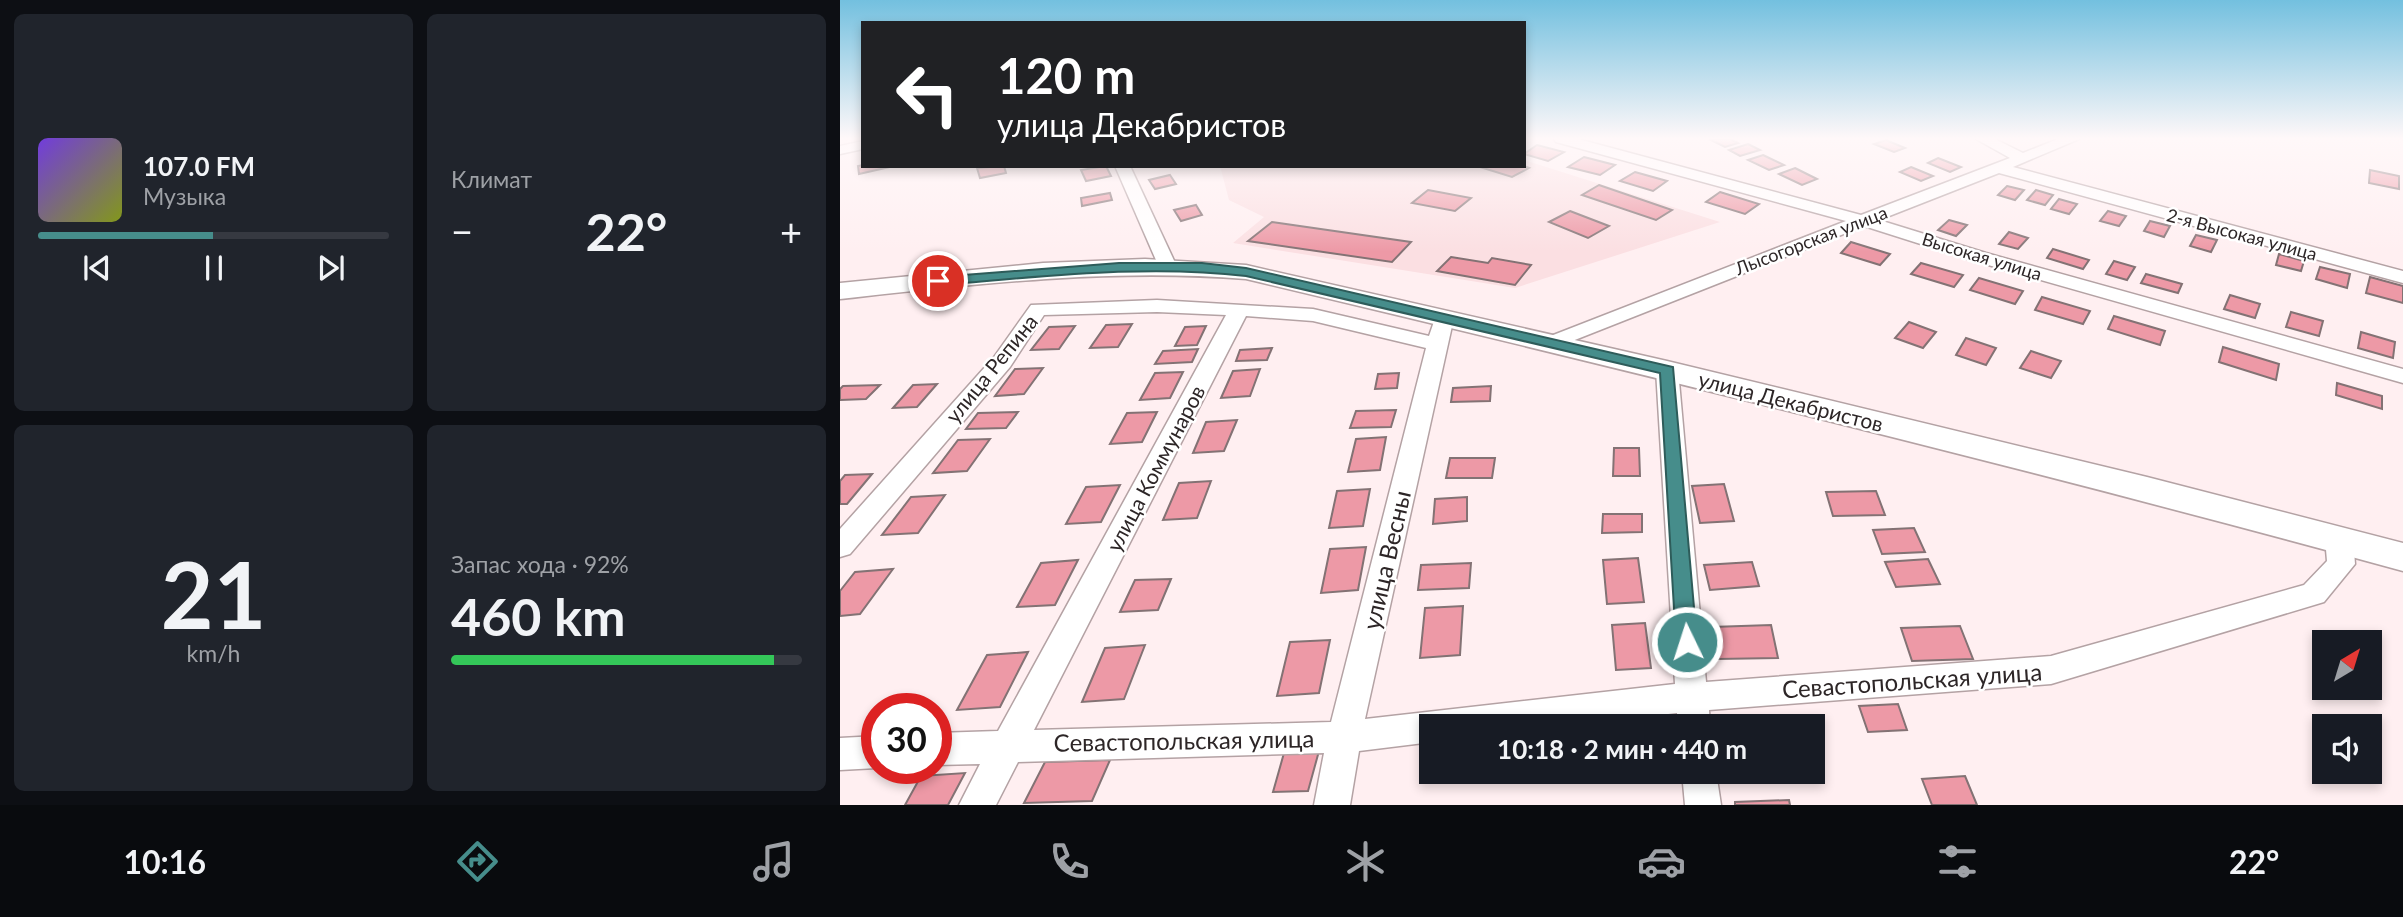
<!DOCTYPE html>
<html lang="ru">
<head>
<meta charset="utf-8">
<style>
	:root { --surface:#171b24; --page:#20242c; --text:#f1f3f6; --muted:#9ea1a6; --line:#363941; --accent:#468d8b }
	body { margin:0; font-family:Lato,sans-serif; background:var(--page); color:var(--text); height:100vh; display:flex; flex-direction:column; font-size:26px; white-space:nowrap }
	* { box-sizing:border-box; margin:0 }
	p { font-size:23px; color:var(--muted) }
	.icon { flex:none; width:38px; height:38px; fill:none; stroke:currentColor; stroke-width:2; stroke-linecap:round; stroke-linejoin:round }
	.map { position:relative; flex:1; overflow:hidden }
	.side { display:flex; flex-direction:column; gap:14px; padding:14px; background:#0d0f14; width:840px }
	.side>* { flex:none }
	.top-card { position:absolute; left:21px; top:21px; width:665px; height:147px; border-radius:0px; box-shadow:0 4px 10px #0003; background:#202124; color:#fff; overflow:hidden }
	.needle { width:46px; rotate:38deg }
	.fabs { position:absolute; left:1472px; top:630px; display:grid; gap:14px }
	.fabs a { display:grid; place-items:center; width:70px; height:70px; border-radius:0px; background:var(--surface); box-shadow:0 4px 10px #0003; font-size:35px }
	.speed { position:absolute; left:21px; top:693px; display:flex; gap:14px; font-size:35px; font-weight:700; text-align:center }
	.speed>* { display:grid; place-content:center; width:91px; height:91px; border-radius:50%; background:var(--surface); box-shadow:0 4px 10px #0003; line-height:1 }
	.speed .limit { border:10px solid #d22; background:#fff; color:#111 }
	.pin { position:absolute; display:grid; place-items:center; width:60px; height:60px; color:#fff; margin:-30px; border:4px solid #fff; border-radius:50%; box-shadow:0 2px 7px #0007 }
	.me { position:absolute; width:77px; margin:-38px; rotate:356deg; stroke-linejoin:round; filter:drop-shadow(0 0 5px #0008) }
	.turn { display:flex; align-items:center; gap:24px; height:147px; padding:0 21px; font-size:32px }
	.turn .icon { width:91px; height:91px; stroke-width:2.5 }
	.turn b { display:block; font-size:49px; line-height:60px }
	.big { font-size:52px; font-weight:700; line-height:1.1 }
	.side .tile { flex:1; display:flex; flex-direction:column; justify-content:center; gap:10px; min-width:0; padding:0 24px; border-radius:10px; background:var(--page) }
	.side .dial { align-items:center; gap:0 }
	.dial b { font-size:91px; line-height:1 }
	.song { display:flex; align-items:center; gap:21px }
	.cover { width:84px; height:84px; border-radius:10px; background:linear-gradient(135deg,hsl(260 70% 55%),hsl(70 70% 35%)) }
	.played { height:7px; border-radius:4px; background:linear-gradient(90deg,var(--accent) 50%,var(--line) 50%) }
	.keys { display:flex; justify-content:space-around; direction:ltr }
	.heat { display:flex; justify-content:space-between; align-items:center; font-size:38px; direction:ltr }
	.charge { height:10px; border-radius:5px; background:linear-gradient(90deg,#34c759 92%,var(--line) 0) }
	.side .tiles { flex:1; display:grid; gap:14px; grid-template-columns:repeat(2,1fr) }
	.trip { position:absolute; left:579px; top:714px; width:406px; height:70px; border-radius:0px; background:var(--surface); box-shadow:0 4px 10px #0003; font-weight:700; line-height:70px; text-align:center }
	.tab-bar { display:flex; height:112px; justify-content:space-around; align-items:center; background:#090b0e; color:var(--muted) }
	.tab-bar .icon { width:49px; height:49px }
	.tab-bar .on { color:var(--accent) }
	.tab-bar b { font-size:32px; color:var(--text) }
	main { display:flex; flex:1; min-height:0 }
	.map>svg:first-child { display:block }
</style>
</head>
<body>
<main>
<section class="side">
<div class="tiles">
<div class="tile">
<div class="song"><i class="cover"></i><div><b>107.0 FM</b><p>Музыка</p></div></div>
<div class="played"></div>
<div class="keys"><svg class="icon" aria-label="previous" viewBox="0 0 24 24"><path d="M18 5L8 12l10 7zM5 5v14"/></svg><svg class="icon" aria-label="pause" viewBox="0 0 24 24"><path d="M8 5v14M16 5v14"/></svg><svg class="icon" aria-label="next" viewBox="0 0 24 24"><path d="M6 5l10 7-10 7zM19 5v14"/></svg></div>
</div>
<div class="tile"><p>Климат</p>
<div class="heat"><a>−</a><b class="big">22°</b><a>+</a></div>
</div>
<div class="tile dial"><b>21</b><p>km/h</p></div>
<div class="tile"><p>Запас хода · 92%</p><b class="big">460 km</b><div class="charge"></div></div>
</div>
</section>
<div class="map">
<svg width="1563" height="805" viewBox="0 0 1563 805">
	<rect width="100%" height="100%" fill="#ffeff1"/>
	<polygon fill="#fbdfe2" points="684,160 880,222 675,288 393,243 424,217 389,200 380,166 684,166"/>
	<g fill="#ed99a6" stroke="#837274" stroke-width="2">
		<polygon points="869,139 890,139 898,143 885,147"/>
		<polygon points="1046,140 1065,148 1054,152 1034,144"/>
		<polygon points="908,144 920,150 900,156 889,150"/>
		<polygon points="697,145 724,152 708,161 684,154"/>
		<polygon points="923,155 944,165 929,170 908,160"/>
		<polygon points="744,157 775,165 760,175 728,167"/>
		<polygon points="1098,158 1121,167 1110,172 1088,163"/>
		<polygon points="23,165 23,166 54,166 19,174 18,166"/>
		<polygon points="164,166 166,173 140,178 137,168"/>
		<polygon points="266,166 271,176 246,181 241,170"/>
		<polygon points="684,166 689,168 672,177 640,167"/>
		<polygon points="1071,167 1093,176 1081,181 1060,172"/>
		<polygon points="955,168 977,179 962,185 939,174"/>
		<polygon points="1530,170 1559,176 1559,189 1529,183"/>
		<polygon points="795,172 827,181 813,191 780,181"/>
		<polygon points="330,175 336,184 315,189 309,180"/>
		<polygon points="759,185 832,210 816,220 742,195"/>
		<polygon points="1167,186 1184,190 1175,200 1158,195"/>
		<polygon points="588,190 631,198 615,211 572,203"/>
		<polygon points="1196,190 1213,195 1205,205 1187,200"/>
		<polygon points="880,192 919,204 905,214 866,202"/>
		<polygon points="270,193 272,200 242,206 241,198"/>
		<polygon points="1219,199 1237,204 1229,214 1211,209"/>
		<polygon points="356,205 362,215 341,221 334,210"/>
		<polygon points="730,211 769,226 748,238 709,222"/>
		<polygon points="1268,211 1286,216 1279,226 1260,221"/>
		<polygon points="1109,220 1127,225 1116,236 1098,230"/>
		<polygon points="1310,221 1330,226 1324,237 1304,231"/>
		<polygon points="432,222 571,242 552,262 408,241"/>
		<polygon points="1169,232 1188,238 1178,249 1159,244"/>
		<polygon points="1356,235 1377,240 1371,252 1350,246"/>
		<polygon points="1011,242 1050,254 1040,265 1001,253"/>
		<polygon points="1213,249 1249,260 1243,269 1207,258"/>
		<polygon points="1439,254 1464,261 1461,271 1436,265"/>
		<polygon points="611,257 648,263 652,258 691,265 675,285 597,271"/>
		<polygon points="1274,261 1295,267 1287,280 1266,274"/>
		<polygon points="1081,263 1123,275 1114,287 1071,274"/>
		<polygon points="1480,267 1510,274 1507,288 1476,279"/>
		<polygon points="1306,274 1342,284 1338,293 1301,283"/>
		<polygon points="1530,277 1563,286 1563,303 1526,293"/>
		<polygon points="1139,278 1183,291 1175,304 1130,290"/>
		<polygon points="1390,295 1420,304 1415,318 1384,309"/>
		<polygon points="1202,297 1250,311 1243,324 1195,310"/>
		<polygon points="1451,312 1483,321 1479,336 1446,327"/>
		<polygon points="1274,316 1325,331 1320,345 1268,329"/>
		<polygon points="1069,322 1096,332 1083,348 1055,338"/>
		<polygon points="292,324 278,347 250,348 266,325"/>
		<polygon points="235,326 219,349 191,350 209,327"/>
		<polygon points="366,326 357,345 335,346 345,327"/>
		<polygon points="1521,332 1555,342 1553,358 1518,348"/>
		<polygon points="1126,338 1156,348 1146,365 1116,355"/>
		<polygon points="1383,347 1439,364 1436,380 1379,362"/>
		<polygon points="432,348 427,360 396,361 400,350"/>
		<polygon points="358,349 352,362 315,364 323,351"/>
		<polygon points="1191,351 1221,361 1211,378 1180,368"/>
		<polygon points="203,368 184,394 155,396 175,369"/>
		<polygon points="420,369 410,396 381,398 393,371"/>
		<polygon points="343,372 330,398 300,400 315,373"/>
		<polygon points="559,373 557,388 535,389 538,374"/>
		<polygon points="1497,383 1542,396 1542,409 1496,395"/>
		<polygon points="97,384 77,407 53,408 73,385"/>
		<polygon points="40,385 26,399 0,400 0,389 3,386"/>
		<polygon points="651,386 650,401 611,402 613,388"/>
		<polygon points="556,410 551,427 510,428 516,411"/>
		<polygon points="178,412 166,428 126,429 138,413"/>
		<polygon points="317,412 302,442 270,444 287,413"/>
		<polygon points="397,420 384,451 353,453 366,422"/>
		<polygon points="546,437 540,470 508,472 516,439"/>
		<polygon points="150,439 127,471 93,473 118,440"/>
		<polygon points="774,448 799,448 800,476 773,476"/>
		<polygon points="610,458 655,458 652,478 606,478"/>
		<polygon points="32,474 7,504 0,504 0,481 5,475"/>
		<polygon points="371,481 357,518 323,520 339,483"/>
		<polygon points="884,484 894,521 860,523 852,486"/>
		<polygon points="280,485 261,522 226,524 246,487"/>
		<polygon points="530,489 523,526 489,528 497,491"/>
		<polygon points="1036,491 1045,515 993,516 986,492"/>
		<polygon points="105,495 78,533 42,535 71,497"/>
		<polygon points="627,497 627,521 593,524 595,499"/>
		<polygon points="763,514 802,514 802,532 762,533"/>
		<polygon points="1074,528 1085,552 1042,554 1033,530"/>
		<polygon points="526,547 518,590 481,593 490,549"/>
		<polygon points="798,558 804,602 767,604 763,560"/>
		<polygon points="1088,559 1100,584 1056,587 1045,562"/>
		<polygon points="238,560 215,605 177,607 201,563"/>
		<polygon points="912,562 919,586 870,590 864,565"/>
		<polygon points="631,563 629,588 578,590 581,565"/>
		<polygon points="53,569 20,614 0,616 0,591 15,572"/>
		<polygon points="331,579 318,610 280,612 295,580"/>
		<polygon points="623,606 620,655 580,658 585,608"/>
		<polygon points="805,623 811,668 776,670 772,625"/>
		<polygon points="931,625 938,658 877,659 872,627"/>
		<polygon points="1120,626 1133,659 1072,661 1061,628"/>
		<polygon points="490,640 479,693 437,696 450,642"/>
		<polygon points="305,645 284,699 242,702 265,648"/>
		<polygon points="188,652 160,707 117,710 147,655"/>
		<polygon points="1058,704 1067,730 1028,732 1019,706"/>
		<polygon points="924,715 926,726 884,726 882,717"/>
		<polygon points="479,751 468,791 433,792 444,753"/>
		<polygon points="270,760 252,801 184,803 205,762"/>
		<polygon points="125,773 108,805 65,805 81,776"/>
		<polygon points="1125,776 1137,805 1092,805 1082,779"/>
		<polygon points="949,800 950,805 895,805 895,802"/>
	</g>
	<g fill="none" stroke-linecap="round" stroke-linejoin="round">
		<g stroke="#b4a2a4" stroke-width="3">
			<g id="minor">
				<polygon points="714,139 738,139 1021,215 1170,158 1136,139 1155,139 1183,153 1218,139 1239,139 1173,167 1563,271 1563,283 1159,173 1039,220 1146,253 1563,369 1563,383 1134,261 1024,226 717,347 703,347 700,343 703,339 1006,221 716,142"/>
				<polygon points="23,141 23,149 0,154 0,146"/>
				<polygon points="275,166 290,166 337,267 335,271 328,273 319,267"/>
				<path d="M317,300L473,309L589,336L597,313H611L614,317L525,719L835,684L816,370L819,365H835L838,370L866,682L1211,656L1464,585L1487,561L1485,538L1489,531L1499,528L1509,531L1513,538L1515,564L1484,602L1211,684L869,710L870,726H838L837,713L723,726H592V742L519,751L510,805H474L484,753L178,762L156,805H119L140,764L96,765V733L158,731L386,315L317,312L204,315L170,367L10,554L0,557V529L154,357L191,305ZM406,316L473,321L586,348L491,722L194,730Z"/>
				<polygon points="37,736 37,768 0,770 0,738"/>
				<polygon points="842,772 876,772 881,805 845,805"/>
			</g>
		</g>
		<g stroke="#b4a2a4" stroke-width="3">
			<path id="major" d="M305,259L406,265L827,361L1307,477L1563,543V571C1179,466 793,371 406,279C269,268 136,284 0,299V283L203,263Z"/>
		</g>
		<use href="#minor" fill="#fff" fill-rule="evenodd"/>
		<use href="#major" fill="#fff" fill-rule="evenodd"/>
	</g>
	<linearGradient id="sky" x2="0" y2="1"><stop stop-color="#73c0df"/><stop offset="0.55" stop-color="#fff8f9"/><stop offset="1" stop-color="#fff8f9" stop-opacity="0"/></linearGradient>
	<rect width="1563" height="252" fill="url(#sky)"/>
	<path fill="#468d8b" stroke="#2e5c5a" stroke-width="2" d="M279,263H362L406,268L833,367L857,642L854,649L847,651L839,649L836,642L820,373L406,276C304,264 201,277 98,285L91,281L98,277Z"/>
	<g text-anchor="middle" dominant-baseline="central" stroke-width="5" stroke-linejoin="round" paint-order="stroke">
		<g font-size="18" fill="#2d2627" stroke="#fff">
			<text transform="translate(1402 234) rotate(15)">2-я Высокая улица</text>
			<text transform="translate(971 240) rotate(-21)">Лысогорская улица</text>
			<text transform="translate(1142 256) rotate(17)">Высокая улица</text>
		</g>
		<g font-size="21" fill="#2d2627" stroke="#fff">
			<text transform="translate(151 368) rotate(-51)">улица Репина</text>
			<text transform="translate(951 401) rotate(14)">улица Декабристов</text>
			<text transform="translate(315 468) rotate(-62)">улица Коммунаров</text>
		</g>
		<g font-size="24" fill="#2d2627" stroke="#fff">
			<text transform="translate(546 560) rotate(-77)">улица Весны</text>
			<text transform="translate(1072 680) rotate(-4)">Севастопольская улица</text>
			<text transform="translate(344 740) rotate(-1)">Севастопольская улица</text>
		</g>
	</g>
</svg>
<div class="fabs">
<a><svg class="needle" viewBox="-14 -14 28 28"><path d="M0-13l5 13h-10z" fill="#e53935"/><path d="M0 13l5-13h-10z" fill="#9ea1a6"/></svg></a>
<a><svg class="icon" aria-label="sound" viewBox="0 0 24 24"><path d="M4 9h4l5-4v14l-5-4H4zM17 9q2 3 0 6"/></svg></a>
</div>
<div class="speed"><div class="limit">30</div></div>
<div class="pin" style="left:98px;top:281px;background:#d93025"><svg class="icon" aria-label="arrive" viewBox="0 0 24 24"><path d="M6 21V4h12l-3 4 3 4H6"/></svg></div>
<svg class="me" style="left:847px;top:642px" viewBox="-20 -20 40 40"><circle r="17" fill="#468d8b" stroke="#fff" stroke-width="3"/><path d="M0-11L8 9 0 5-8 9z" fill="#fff"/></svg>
<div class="trip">10:18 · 2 мин · 440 m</div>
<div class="top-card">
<div class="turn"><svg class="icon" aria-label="left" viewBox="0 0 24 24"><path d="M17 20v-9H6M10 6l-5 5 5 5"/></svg><div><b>120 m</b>улица Декабристов</div></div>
</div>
</div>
</main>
<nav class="tab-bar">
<b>10:16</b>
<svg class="icon on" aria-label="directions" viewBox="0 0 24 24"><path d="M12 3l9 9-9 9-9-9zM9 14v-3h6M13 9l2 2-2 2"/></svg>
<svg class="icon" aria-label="music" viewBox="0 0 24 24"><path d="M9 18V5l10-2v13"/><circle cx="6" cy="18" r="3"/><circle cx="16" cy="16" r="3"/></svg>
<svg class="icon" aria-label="phone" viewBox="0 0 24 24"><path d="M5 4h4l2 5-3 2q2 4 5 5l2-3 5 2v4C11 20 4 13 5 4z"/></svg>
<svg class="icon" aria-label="climate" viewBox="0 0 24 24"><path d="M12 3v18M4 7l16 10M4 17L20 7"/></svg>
<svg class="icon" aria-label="car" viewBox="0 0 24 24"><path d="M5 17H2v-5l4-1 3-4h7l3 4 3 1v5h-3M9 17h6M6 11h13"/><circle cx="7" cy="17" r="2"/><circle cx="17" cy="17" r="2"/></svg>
<svg class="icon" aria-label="filters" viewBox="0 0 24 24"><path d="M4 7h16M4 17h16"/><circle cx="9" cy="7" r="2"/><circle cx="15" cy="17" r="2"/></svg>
<b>22°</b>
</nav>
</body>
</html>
